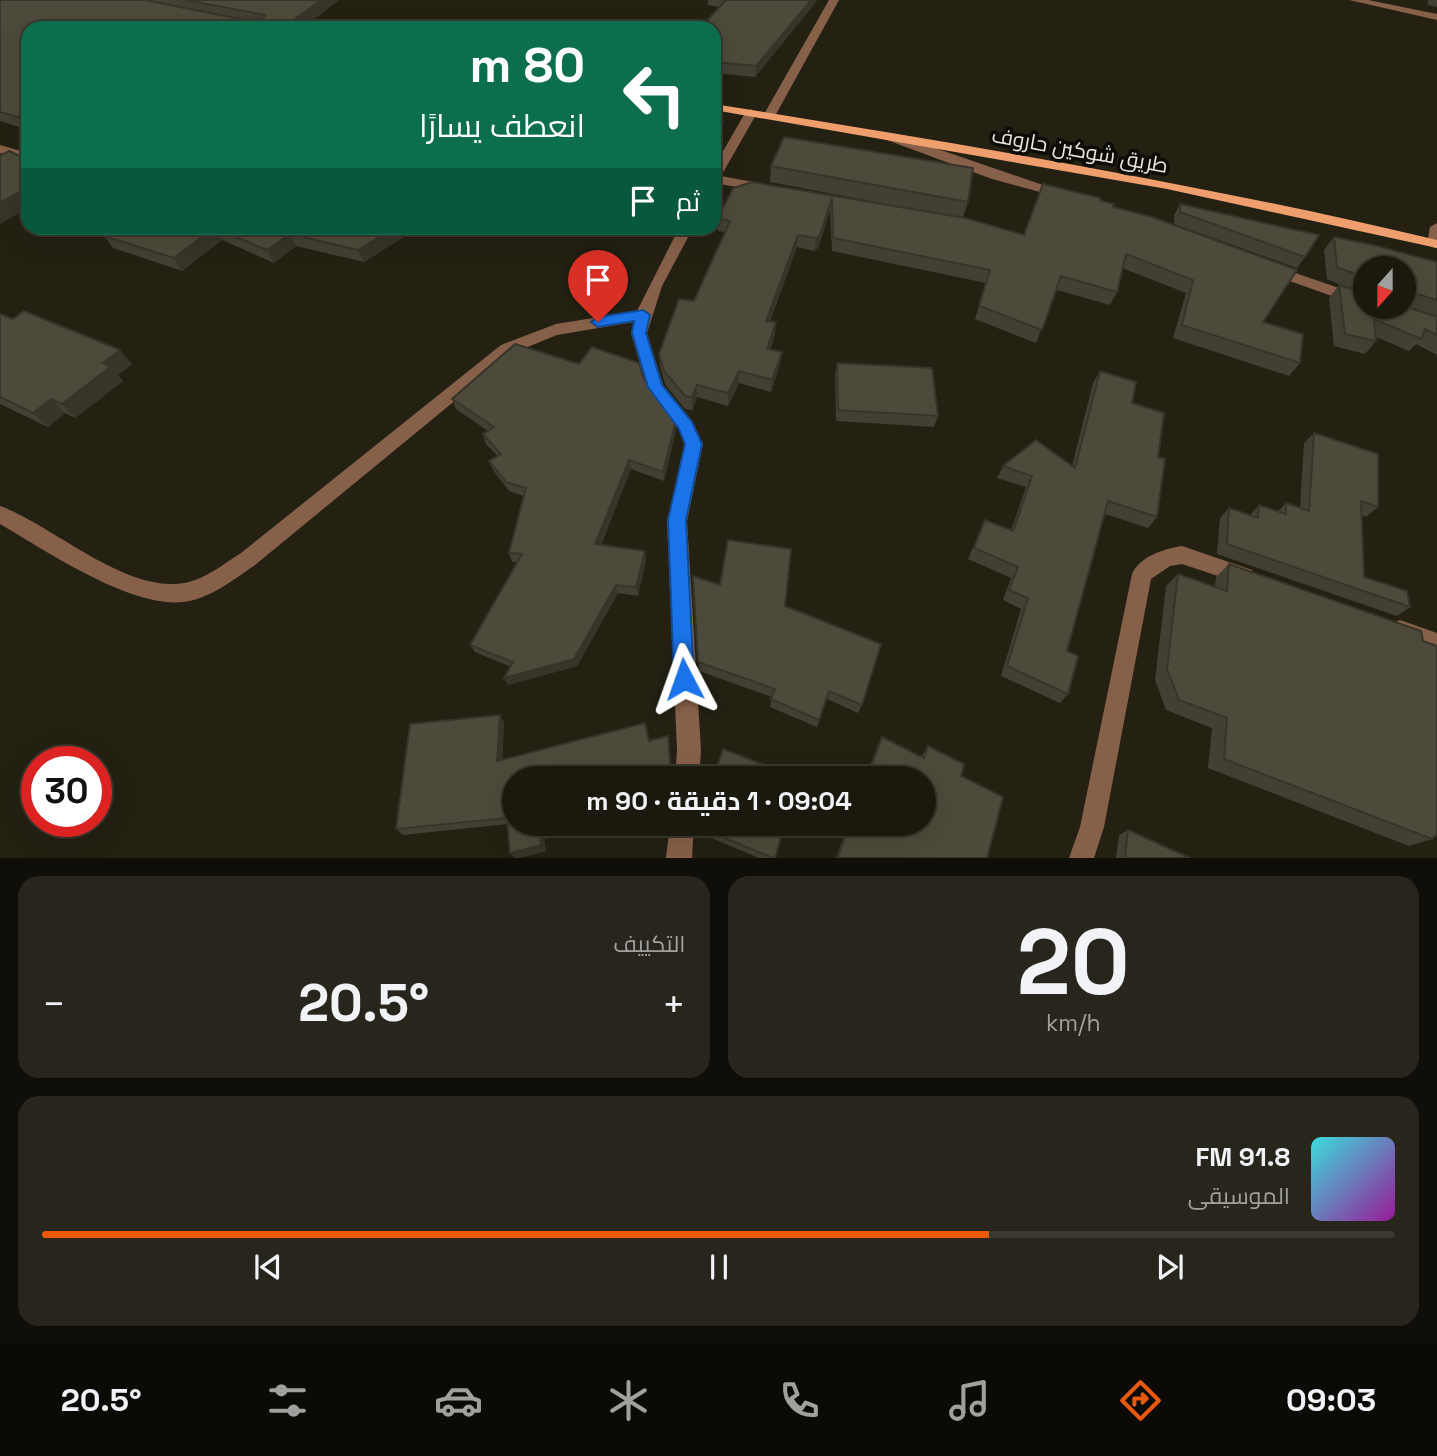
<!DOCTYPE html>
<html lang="ar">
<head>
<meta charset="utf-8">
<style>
	:root { --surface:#1b190e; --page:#28261c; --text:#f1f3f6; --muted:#a0a09e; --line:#39382e; --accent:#ea580c }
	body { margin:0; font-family:"Space Grotesk",Cairo,sans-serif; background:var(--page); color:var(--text); direction:rtl; height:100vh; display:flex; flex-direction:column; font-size:26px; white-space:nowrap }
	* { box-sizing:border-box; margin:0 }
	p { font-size:23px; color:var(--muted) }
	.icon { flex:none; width:38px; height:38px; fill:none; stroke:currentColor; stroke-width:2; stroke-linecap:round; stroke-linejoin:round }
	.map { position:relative; height:858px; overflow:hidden; direction:ltr }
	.details { display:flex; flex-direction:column; gap:18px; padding:18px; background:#0f0e08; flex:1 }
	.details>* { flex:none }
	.guide { position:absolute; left:21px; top:21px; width:700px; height:214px; border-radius:21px; box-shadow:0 7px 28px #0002,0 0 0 2px var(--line); direction:rtl; background:#0b6e4f; color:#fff; overflow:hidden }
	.needle { width:46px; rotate:201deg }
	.tools { position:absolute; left:1353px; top:256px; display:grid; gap:14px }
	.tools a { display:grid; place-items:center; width:63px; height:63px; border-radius:50%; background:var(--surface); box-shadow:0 7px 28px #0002,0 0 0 2px var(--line); font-size:35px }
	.speed { position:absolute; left:21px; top:746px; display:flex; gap:14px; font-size:35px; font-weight:700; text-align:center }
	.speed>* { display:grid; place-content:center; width:91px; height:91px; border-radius:50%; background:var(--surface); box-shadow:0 7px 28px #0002,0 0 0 2px var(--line); line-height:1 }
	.speed .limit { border:10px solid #d22; background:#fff; color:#111 }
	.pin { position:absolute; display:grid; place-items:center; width:60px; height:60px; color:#fff; margin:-72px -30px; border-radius:50% 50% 50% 0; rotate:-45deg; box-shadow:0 0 7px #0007 }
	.pin .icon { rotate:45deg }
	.me { position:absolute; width:77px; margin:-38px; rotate:356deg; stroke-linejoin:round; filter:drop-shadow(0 0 5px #0008) }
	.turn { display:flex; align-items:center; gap:24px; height:147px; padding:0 21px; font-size:32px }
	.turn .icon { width:91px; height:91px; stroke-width:2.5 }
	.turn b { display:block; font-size:49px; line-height:60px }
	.then { display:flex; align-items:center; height:66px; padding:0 21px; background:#0003; gap:14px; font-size:26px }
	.big { font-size:52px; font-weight:700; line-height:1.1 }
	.details .tile { flex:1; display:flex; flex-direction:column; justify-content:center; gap:10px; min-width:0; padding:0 24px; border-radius:21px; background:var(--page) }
	.details .dial { align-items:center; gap:0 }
	.dial b { font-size:91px; line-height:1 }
	.song { display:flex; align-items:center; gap:21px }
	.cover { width:84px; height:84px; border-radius:10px; background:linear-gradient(135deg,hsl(180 70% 55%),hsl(300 70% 35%)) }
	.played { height:7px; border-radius:4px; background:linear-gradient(90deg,var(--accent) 70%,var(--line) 70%) }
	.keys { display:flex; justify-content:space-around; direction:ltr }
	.heat { display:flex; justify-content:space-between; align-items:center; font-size:38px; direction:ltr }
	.details .tiles { flex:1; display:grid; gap:18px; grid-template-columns:1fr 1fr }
	.tile:last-child { grid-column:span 2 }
	.trip { position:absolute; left:502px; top:766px; width:434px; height:70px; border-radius:35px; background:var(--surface); box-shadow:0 7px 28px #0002,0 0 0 2px var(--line); font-weight:700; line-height:70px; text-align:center; direction:rtl }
	.tab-bar { display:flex; height:112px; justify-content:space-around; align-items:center; background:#0b0a06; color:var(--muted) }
	.tab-bar .icon { width:49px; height:49px }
	.tab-bar .current { color:var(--accent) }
	.tab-bar b { font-size:32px; color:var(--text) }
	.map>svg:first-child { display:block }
</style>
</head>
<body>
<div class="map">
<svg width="1437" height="858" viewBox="0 0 1437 858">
	<rect width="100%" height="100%" fill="#242113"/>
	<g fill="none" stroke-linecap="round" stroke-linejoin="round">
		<g fill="#876049" fill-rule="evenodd">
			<polygon points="829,0 839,0 775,116 765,119 763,116"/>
			<polygon points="1349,0 1368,0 1437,14 1437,20"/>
			<polygon points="751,109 757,113 721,176 770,185 772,188 765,192 714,183 714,167 745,113"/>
			<polygon points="891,133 1069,194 1062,198 992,179 887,140 885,137"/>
			<polygon points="0,145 28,153 28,161 0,153"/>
			<polygon points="1437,223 1437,248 1434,248 1427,244 1430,227"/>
			<path d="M679,228H693L662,286L647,333L663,385L692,421L703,444L687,521L701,750L699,779H675L677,750L667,521L685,444L679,429L647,387L631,333L634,322L557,335L513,353L255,565C233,580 210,599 183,602C130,608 45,550 0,524V506C53,525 129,597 189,582C208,577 225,563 241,553L501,345L556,324L637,311Z"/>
			<polygon points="1272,265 1365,297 1365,306 1368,306 1360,306 1267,273 1265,270"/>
			<path d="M1182,546L1252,570L1255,576L1252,582L1245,585L1182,564L1170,566L1151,579L1104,827L1094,858H1069L1080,827L1132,574C1140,556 1164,549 1182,546Z"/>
			<polygon points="1400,620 1437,633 1437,653 1393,637 1389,630 1393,623"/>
			<polygon points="670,824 694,824 692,858 666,858"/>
		</g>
		<path fill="#ef9f6e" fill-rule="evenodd" d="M714,104C956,143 1198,183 1437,240V248L1167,189L714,110Z"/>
	</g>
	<g fill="#434033" fill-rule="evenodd">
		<polygon points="0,0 339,0 303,28 28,28 28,128 26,129 0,121"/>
		<polygon points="708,0 817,0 755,77 714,73 714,28 719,7 708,5"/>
		<polygon points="1428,0 1437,0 1437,7 1428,5"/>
		<polygon points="771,166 968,202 963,217 1024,235 1101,201 1113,207 1263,322 1300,363 1289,376 1173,338 1186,293 1122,268 1117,292 1110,305 1057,290 1036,343 975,319 986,283 832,251 830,211 818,248 814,251 797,247 770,321 775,335 770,350 780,364 771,392 739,383 728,406 697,397 692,410 685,409 665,384 660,366 659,354 694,301 725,232 718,231 718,218 733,188 917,210 770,182"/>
		<polygon points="1180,204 1305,257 1297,268 1174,224 1174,215"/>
		<polygon points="116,228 418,228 364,262 296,246 274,263 222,240 182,271 113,248 104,236"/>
		<path d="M1334,237L1437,262V355L1416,344L1409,351L1376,337V341L1365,354L1334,346L1329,298L1339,285L1343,286L1327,279L1324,250ZM1365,268H1404V306H1365Z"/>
		<polygon points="0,314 132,364 118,375 123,381 75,418 65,413 48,427 0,404"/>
		<polygon points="837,363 938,416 934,427 836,421 835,374"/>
		<polygon points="579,364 644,379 676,430 664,481 631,469 601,545 646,559 638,596 618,593 577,666 508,685 504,678 511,667 475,652 470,645 518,562 512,562 509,553 524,496 509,491 493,470 489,461 498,456 486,444 483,434 488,431 456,409 452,399"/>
		<polygon points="1100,371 1132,403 1158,457 1157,517 1148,528 1105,514 1067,651 1068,694 1060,703 1001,676 1021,609 1003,600 1011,578 968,559 985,520 1011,530 1026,487 997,478 1003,466 1072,466 1093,383"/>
		<polygon points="1314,433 1378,507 1366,517 1361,515 1364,577 1410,607 1397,616 1217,554 1220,518 1229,508 1250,515 1259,505 1278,511 1286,503 1300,507 1304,443"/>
		<polygon points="1229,564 1432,839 1409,846 1208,768 1212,728 1166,710 1155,680 1166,586 1178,574 1215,586 1216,577"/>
		<polygon points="693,576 785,606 862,705 858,713 827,699 817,727 770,707 772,697 699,671"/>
		<polygon points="504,722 502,760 514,824 597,824 544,839 546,851 519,858 515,858 508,824 403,835 396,829"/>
		<polygon points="882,737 921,757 928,746 987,858 836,858 848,824 924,824 924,779 865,779 877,747"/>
		<polygon points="696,826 775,858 759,858 697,832"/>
		<polygon points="1128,830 1190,858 1116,858 1119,835"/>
	</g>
	<g fill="#373429">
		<polygon points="321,0 339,0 303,28 283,28"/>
		<polygon points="811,0 817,0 817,1 755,77 756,66"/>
		<polygon points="28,111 28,128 26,129 17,117"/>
		<polygon points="723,121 723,133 714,149 714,137"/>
		<polygon points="28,187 28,208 0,224 0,203"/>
		<polygon points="832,198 830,211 818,248 814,251 816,238"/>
		<polygon points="214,228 222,240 182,271 174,258"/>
		<polygon points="394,228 418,228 364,262 358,250"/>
		<polygon points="290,234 296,246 274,263 267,250"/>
		<polygon points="798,235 797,247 765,333 766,321"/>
		<polygon points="776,322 775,335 766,362 767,349"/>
		<polygon points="120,350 132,364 118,375 123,381 75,418 62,404 103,363"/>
		<polygon points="782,352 780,364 771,392 772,380"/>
		<polygon points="739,371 739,383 728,406 728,393"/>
		<polygon points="697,385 697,397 692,410 692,397"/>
		<polygon points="51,399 65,413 48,427 33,413"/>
		<polygon points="676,420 676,430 664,481 663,472"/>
		<polygon points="629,460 631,469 597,553 595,544"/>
		<polygon points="645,551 646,559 638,596 636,587"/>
		<polygon points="616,585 618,593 577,666 508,685 504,678"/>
		<polygon points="500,715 504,722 502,768 497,761"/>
		<polygon points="574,824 597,824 544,839 546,851 519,858 515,858 510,853 540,834"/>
	</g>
	<g fill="#4e4a3b" stroke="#373429" stroke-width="2">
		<polygon points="0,0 145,0 240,19 263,19 265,15 186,0 321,0 283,28 28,28 28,111 17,117 0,112"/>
		<polygon points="726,0 811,0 756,66 714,62 714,28 700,28"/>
		<polygon points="714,119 723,121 714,137"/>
		<polygon points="784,137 973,168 968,202 771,166"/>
		<polygon points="9,151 28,160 28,187 0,203 0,156"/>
		<polygon points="752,182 965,218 1024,235 1043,184 1100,198 1101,201 1114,204 1113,207 1152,217 1297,270 1263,322 1303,334 1300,363 1182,325 1193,280 1126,254 1117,292 1061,276 1042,330 979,306 990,270 833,238 832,198 820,235 816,238 798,235 766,321 776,322 767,349 782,352 772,380 739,371 728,393 697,385 692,397 685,396 664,371 659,354 679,299 694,301 730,221 718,218 733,188"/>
		<polygon points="1180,204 1291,229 1319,235 1305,257 1180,212"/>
		<polygon points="116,228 394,228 358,250 290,234 267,250 214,228 174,258 104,236"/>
		<polygon points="1334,237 1373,245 1437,262 1437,300 1407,291 1404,291 1404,268 1365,268 1365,278 1337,267"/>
		<polygon points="1339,285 1365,293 1365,306 1404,306 1437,317 1437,335 1425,329 1421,339 1374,319 1376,341 1345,334"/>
		<polygon points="24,311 120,350 103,363 111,366 62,404 51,399 33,413 0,397 0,314 13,319"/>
		<polygon points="515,344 579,364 592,347 639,363 644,379 676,420 663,472 629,460 595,544 645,551 636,587 616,585 574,659 504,678 513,662 470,645 522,554 509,553 526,488 506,482 489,461 501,454 483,434 494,427 452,399"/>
		<polygon points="837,363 932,368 938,416 838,410"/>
		<polygon points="1100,371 1136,382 1132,403 1164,413 1158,457 1165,459 1157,517 1108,501 1067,651 1078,656 1068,694 1007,666 1028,598 1009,590 1018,567 974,548 985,520 1013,531 1032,476 1003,466 1036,440 1075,468"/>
		<polygon points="1314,433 1378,454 1378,507 1361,501 1364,577 1407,591 1410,607 1227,544 1229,508 1258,518 1259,505 1286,514 1286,503 1309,511"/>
		<polygon points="728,540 791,549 785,606 881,644 862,705 829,691 819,720 771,699 775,689 698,662 693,576 720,585"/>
		<polygon points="1229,564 1421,631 1423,641 1437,646 1437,834 1432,839 1224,759 1227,718 1179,700 1167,669 1178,574 1227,591"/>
		<polygon points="500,715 497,761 645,723 649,741 668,736 671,772 676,775 677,779 514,779 514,824 574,824 540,834 541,845 510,853 507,818 396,829 410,724"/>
		<polygon points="882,737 924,758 928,746 964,764 961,776 1003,797 987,858 840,858 838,856 850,824 924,824 924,779 867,779"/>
		<polygon points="723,749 798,778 798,779 713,779"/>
		<polygon points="697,824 785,824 775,858 773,858 696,826"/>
		<polygon points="1128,830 1190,858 1125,858"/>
	</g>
	<polygon fill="#1a73e8" stroke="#114b97" stroke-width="2" points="643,310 650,315 646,333 662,385 692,422 702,444 686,520 694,679 691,686 684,689 677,686 674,679 668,520 685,444 679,429 648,387 632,333 634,321 598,327 591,322 598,317"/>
	<g text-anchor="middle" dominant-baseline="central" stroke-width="7" stroke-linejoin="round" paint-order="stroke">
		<g font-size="21" fill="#e9e7de" stroke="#0c0b05">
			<text transform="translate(1080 150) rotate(10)">طريق شوكين حاروف</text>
		</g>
	</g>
</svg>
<div class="tools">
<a><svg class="needle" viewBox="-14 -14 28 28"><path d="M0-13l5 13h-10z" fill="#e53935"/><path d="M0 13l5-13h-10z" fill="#a0a09e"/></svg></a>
</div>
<div class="speed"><div class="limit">30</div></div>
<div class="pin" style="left:598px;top:322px;background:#d93025"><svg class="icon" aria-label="arrive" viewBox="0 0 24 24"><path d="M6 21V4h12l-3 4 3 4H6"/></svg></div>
<svg class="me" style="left:684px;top:679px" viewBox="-20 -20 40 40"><path d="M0-17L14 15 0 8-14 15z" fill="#1a73e8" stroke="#fff" stroke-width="4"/></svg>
<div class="trip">09:04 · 1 دقيقة · 90 m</div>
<div class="guide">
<div class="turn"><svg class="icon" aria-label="left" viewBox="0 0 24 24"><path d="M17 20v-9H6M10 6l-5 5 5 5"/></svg><div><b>80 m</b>انعطف يسارًا</div></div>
<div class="then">ثم<svg class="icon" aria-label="arrive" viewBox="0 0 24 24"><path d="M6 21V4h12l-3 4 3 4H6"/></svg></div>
</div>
</div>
<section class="details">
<div class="tiles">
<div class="tile dial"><b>20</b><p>km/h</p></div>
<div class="tile"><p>التكييف</p>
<div class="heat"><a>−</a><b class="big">20.5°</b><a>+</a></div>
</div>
<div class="tile">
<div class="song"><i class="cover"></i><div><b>91.8 FM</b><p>الموسيقى</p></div></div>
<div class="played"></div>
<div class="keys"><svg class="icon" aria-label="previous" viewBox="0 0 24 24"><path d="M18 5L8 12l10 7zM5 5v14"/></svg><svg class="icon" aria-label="pause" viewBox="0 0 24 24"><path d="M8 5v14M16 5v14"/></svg><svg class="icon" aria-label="next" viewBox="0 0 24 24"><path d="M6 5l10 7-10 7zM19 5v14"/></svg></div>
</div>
</div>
</section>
<nav class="tab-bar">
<b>09:03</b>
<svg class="icon current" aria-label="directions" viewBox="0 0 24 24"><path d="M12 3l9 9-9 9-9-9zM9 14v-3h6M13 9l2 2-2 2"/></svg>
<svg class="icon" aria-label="music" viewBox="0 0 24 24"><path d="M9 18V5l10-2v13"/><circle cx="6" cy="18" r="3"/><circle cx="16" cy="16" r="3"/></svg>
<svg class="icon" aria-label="phone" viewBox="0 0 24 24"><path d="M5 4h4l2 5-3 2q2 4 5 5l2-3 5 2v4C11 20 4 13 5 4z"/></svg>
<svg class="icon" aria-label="climate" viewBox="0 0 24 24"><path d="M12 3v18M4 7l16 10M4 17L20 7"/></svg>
<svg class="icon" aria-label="car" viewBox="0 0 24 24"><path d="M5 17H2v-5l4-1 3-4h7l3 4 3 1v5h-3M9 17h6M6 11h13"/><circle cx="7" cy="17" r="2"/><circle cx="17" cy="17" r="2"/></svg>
<svg class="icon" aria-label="filters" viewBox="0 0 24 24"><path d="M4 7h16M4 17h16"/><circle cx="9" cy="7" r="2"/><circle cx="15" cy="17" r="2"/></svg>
<b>20.5°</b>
</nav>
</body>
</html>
